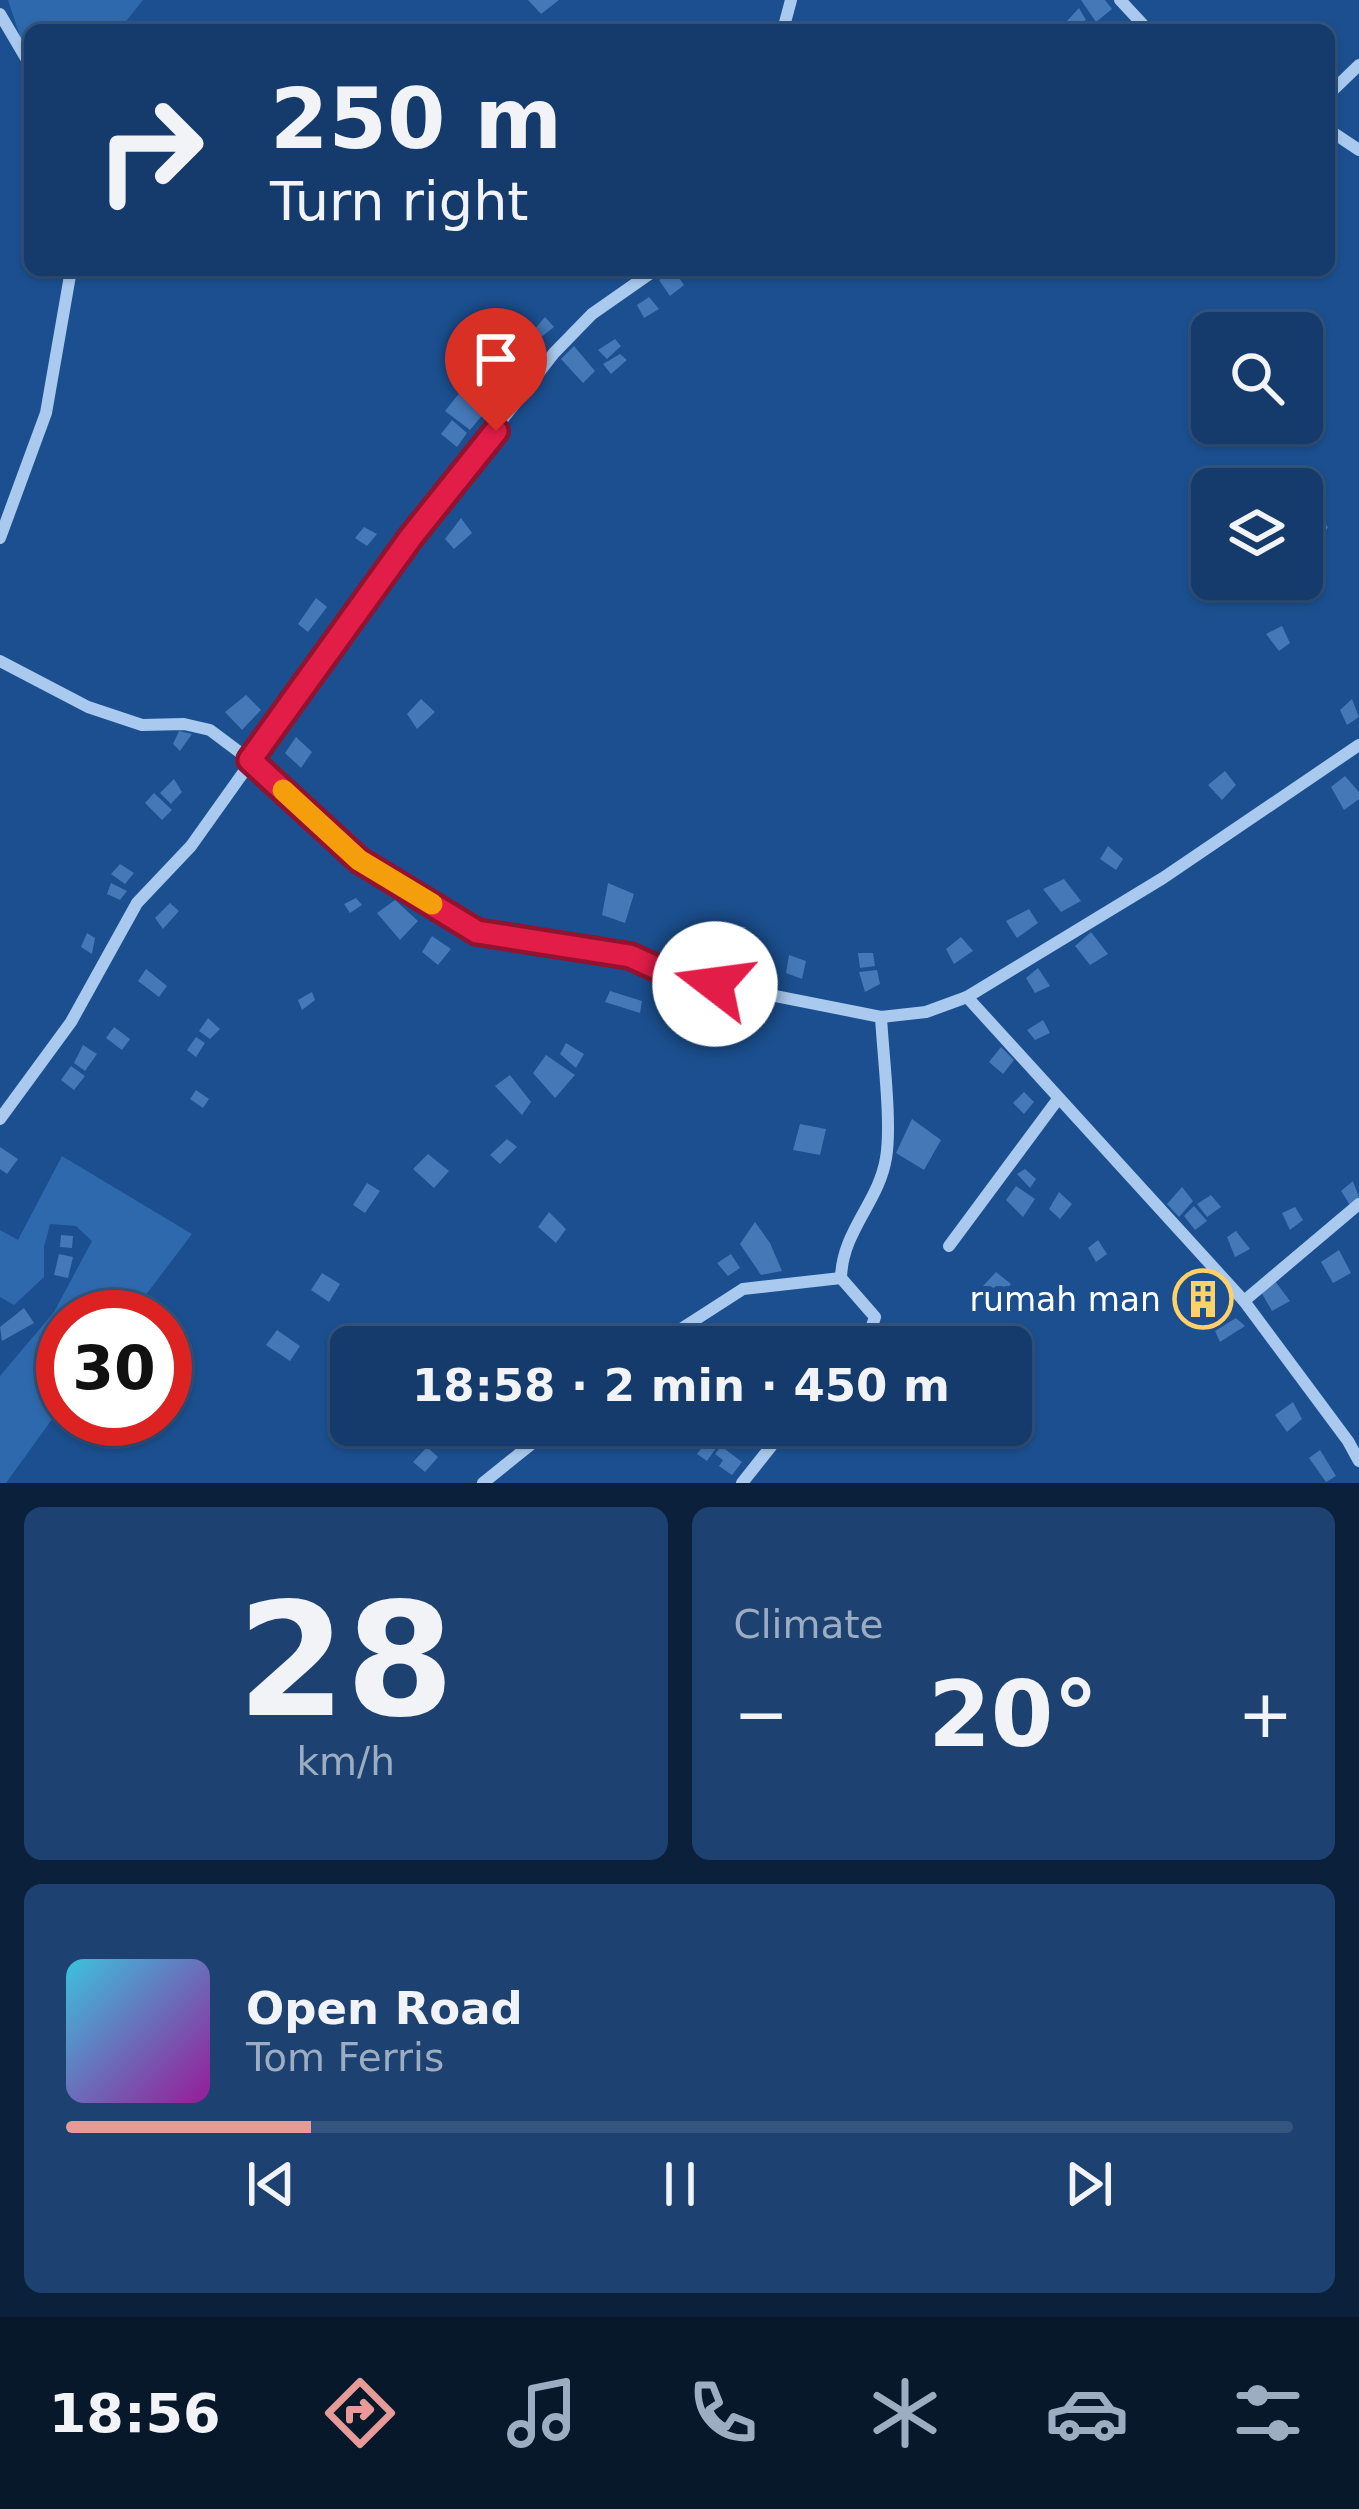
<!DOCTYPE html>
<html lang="en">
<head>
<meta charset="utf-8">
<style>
	:root { --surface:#143b6b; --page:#1d4271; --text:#f1f3f6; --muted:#9dadc1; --line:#33557e; --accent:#e69b98 }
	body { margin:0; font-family:"DejaVu Sans",sans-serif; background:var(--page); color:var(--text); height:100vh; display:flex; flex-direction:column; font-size:45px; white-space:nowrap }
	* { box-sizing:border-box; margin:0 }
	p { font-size:39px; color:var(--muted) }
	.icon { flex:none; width:66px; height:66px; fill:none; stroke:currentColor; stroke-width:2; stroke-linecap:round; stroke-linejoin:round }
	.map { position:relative; height:1483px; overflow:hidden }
	.drawer { display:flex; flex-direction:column; gap:24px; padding:24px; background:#0b203b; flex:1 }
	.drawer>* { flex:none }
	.banner { position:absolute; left:24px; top:24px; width:1311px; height:252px; border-radius:18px; box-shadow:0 3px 9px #0004,0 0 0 3px var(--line); background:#143b6b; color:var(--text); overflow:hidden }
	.fabs { position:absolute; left:1191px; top:312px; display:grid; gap:24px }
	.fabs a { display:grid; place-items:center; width:132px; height:132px; border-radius:18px; background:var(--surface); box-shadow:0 3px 9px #0004,0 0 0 3px var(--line); font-size:60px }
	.speed { position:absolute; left:36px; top:1290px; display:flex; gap:24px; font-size:60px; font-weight:700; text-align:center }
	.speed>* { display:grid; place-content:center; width:156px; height:156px; border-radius:50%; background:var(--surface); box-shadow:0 3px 9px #0004,0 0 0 3px var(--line); line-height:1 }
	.speed .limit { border:18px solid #d22; background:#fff; color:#111 }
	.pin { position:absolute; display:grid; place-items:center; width:102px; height:102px; color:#fff; margin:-123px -51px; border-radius:50% 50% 50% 0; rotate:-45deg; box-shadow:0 0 12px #0007 }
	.pin .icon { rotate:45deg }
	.me { position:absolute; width:132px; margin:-66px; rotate:285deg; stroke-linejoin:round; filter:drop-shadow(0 0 9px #0008) }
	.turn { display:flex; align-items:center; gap:42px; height:252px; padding:0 48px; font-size:54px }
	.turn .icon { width:156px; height:156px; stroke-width:2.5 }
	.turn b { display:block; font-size:84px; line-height:102px }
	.big { font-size:90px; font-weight:600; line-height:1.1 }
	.drawer .tile { flex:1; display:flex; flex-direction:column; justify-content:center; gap:18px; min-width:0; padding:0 42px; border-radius:18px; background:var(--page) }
	.drawer .dial { align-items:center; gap:0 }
	.dial b { font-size:156px; line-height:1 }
	.song { display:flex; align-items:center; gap:36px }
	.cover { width:144px; height:144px; border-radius:18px; background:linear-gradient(135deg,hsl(190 70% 55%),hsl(300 70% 35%)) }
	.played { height:12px; border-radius:6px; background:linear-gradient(90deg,var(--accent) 20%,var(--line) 20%) }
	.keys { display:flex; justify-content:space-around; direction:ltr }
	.heat { display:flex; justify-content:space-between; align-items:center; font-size:66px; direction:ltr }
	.drawer .tiles { flex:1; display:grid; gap:24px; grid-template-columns:1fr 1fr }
	.tile:last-child { grid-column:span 2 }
	.trip { position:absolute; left:330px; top:1326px; width:702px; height:120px; border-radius:18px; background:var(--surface); box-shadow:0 3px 9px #0004,0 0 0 3px var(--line); font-weight:600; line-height:120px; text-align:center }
	.tabs { display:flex; height:192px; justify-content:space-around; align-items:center; background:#08182b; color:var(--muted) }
	.tabs .icon { width:84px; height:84px }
	.tabs .selected { color:var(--accent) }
	.tabs b { font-size:54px; color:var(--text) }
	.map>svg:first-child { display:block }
</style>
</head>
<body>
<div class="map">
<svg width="1359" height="1483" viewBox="0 0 1359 1483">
	<rect width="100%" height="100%" fill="#1b4f8f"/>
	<g fill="#2e69ad">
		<polygon points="8,0 143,0 119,30 30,30 30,66"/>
		<polygon points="62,1156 192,1234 129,1317 63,1317 63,1404 6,1483 0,1483 0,1376 54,1312 92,1241 76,1226 50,1224 44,1247 44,1277 14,1305 0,1297 0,1230 18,1240"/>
	</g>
	<g fill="#4478b7">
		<polygon points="528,0 559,0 541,14"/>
		<polygon points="1081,0 1105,0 1112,9 1096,22"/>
		<polygon points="1079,8 1086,20 1072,29 1067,21"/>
		<polygon points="675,272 684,285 670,296 659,280"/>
		<polygon points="649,297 659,309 644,318 637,305"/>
		<polygon points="545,317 554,327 540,338 533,331"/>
		<polygon points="507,331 524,341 521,345 528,350 518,360 500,344"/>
		<polygon points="615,339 621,346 607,359 598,350"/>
		<polygon points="489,344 511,360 501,374 478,360"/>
		<polygon points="574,346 595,371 583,383 561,359"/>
		<polygon points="620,354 627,360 611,374 603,364"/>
		<polygon points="474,368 502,388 492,403 464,384"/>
		<polygon points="465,386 490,406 470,430 445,411"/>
		<polygon points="452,420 467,433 457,447 441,434"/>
		<polygon points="1314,511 1328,527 1314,549 1302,532"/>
		<polygon points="461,518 472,533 454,549 445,539"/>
		<polygon points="364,527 377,534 367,546 355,538"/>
		<polygon points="316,598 327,607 308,632 298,624"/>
		<polygon points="1282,626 1290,643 1279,651 1266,634"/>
		<polygon points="246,695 261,710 242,730 225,712"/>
		<polygon points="421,699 435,712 417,729 407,714"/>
		<polygon points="1352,699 1359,717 1347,725 1340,710"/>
		<polygon points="179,731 192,734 180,751 173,744"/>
		<polygon points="296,737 312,752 301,768 285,753"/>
		<polygon points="1225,771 1236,785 1222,800 1208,785"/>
		<polygon points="1345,776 1359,792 1359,799 1344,810 1331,787"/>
		<polygon points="174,779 182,792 171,804 160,793"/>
		<polygon points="154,793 172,810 162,820 145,803"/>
		<polygon points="1108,846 1123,859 1116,870 1100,859"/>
		<polygon points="120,864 134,873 125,884 111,874"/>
		<polygon points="1064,879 1081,901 1061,912 1043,889"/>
		<polygon points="111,883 127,891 120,900 107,894"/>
		<polygon points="608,883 634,894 625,923 602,915"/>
		<polygon points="356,898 362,905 350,913 344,904"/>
		<polygon points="395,900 418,921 400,940 377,913"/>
		<polygon points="170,903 179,911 163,929 155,918"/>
		<polygon points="1029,909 1038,923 1017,938 1006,921"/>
		<polygon points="723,924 746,927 739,950 719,946"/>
		<polygon points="1091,932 1108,954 1090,965 1075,946"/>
		<polygon points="87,933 95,938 92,954 81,947"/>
		<polygon points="432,936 451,949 438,965 422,952"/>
		<polygon points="961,937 973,951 954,964 946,949"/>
		<polygon points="858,953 873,953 875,966 860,968"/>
		<polygon points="789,955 806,961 802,979 786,973"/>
		<polygon points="1038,968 1050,986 1035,993 1026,978"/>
		<polygon points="146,969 167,986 159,997 138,981"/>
		<polygon points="877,970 880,984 865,992 859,972"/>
		<polygon points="610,991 642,1001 640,1013 605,1002"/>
		<polygon points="312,992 315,1000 302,1010 298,1000"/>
		<polygon points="208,1018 220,1029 210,1039 199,1031"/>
		<polygon points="1043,1020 1050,1033 1035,1040 1027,1030"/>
		<polygon points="114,1027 130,1039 122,1050 106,1038"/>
		<polygon points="196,1037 205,1043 196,1057 187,1050"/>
		<polygon points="566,1043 584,1054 576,1068 560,1054"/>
		<polygon points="83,1045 97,1054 85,1071 74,1063"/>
		<polygon points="1001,1047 1014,1060 1003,1074 989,1062"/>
		<polygon points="546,1055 575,1075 555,1098 533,1073"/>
		<polygon points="71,1066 85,1076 74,1090 61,1080"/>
		<polygon points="510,1075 531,1102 522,1115 495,1086"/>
		<polygon points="196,1090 209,1099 203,1108 190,1099"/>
		<polygon points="1024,1092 1034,1102 1024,1114 1013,1103"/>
		<polygon points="912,1119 941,1140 924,1170 896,1153"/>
		<polygon points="800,1124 826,1129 820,1155 793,1150"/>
		<polygon points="507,1139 517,1147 500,1164 490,1155"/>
		<polygon points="0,1147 18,1159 7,1174 0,1169"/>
		<polygon points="428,1154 449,1171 434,1188 413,1169"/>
		<polygon points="1025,1169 1036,1179 1030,1188 1017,1174"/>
		<polygon points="1353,1181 1359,1197 1350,1205 1341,1191"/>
		<polygon points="367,1183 380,1191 365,1213 353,1205"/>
		<polygon points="1016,1186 1035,1199 1023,1217 1006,1200"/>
		<polygon points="1182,1187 1193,1201 1179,1217 1167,1204"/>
		<polygon points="1059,1192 1072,1204 1060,1219 1049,1209"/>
		<polygon points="1211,1195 1221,1207 1207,1217 1197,1204"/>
		<polygon points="1194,1206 1207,1221 1195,1230 1184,1216"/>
		<polygon points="1295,1207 1303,1220 1290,1230 1282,1213"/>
		<polygon points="549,1212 566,1229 556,1243 538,1227"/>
		<polygon points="755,1222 770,1243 782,1271 761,1275 740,1244"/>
		<polygon points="1236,1231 1250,1249 1235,1257 1227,1237"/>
		<polygon points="61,1235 73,1236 72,1248 60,1247"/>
		<polygon points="1098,1240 1107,1254 1096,1262 1088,1248"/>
		<polygon points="1339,1250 1351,1273 1333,1283 1321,1262"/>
		<polygon points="59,1254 73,1257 68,1278 54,1275"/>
		<polygon points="731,1254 740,1268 728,1276 717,1263"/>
		<polygon points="996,1272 1011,1284 998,1300 982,1287"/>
		<polygon points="322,1273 340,1284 329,1302 311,1290"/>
		<polygon points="1275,1281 1290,1301 1272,1311 1261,1292"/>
		<polygon points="1207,1283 1222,1298 1200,1315 1184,1299"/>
		<polygon points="24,1308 34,1323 2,1341 0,1327"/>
		<polygon points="1236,1318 1245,1326 1220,1342 1215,1331"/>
		<polygon points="898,1325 923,1347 900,1347 895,1342"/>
		<polygon points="277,1330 300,1346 290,1361 266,1345"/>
		<polygon points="1293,1402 1302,1419 1287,1432 1275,1415"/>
		<polygon points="482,1425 509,1425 497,1439"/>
		<polygon points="707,1441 716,1448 707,1461 697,1454"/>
		<polygon points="721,1446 742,1462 732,1475 719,1466 723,1460 715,1454"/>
		<polygon points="427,1447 438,1457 425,1472 413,1462"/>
		<polygon points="1320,1450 1336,1476 1326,1482 1309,1458"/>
	</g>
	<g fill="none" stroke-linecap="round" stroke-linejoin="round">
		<g stroke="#a9c9ee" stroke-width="12">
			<polyline points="1120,0 1148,30"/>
			<polyline points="0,14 30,65"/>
			<polyline points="783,30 791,0"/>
			<polyline points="1329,94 1359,65"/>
			<polyline points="1329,130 1359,150"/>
			<polyline points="0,538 46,413 71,270"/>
			<polyline points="0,661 88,707 142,725 184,724 210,730 250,760 359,860 477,932 630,956 674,976 881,1017 926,1012 967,997"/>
			<polyline points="1359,745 1163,878 967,997 1244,1301 1348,1441 1359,1461"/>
			<polyline points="0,1119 71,1022 137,903 191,846 411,537 554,353 592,314 655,270"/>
			<polyline points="949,1246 1058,1099"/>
			<polyline points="1244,1301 1359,1204"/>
			<polyline points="653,1347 743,1289 841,1278"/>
			<path d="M855,1347L871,1329L875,1317L841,1278C842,1231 879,1202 886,1158C892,1124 883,1055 881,1017"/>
			<polyline points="483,1483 555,1425"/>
			<polyline points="742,1483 788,1425"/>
		</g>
	</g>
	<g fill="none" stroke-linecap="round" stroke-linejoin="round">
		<g stroke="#92132f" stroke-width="30">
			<polyline id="route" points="496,431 411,537 250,760 359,860 477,932 630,956 674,976 715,984"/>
		</g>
		<use href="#route" stroke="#e11d48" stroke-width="21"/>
		<polyline stroke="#f59e0b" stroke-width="21" points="283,790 359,860 432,904"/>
	</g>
	<defs>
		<g id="building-ring" transform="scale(3)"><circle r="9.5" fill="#1b4f8f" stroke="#ffd166" stroke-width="1.5"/><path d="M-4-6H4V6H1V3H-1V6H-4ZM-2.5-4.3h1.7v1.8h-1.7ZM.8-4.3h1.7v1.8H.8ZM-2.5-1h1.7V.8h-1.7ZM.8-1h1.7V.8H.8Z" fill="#ffd166"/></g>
	</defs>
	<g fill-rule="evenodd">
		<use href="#building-ring" x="1203" y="1299"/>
	</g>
	<g text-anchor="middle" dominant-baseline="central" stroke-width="12" stroke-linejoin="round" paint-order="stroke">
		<g font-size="33" fill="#fff" stroke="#1b4f8f" text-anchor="end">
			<text x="1161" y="1299">rumah man</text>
		</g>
	</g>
</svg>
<div class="fabs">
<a><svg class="icon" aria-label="search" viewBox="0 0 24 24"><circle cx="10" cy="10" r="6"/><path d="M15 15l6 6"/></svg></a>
<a><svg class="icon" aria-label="layers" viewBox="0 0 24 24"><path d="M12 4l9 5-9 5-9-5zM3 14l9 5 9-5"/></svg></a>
</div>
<div class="speed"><div class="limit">30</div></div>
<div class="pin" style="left:496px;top:431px;background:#d93025"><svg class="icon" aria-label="arrive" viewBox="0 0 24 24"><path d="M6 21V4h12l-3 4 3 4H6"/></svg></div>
<svg class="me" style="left:715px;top:984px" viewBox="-20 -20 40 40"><circle r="19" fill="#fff"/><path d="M0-13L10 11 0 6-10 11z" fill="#e11d48"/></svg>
<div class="trip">18:58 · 2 min · 450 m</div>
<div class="banner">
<div class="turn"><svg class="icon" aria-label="right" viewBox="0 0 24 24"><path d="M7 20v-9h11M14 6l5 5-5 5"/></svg><div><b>250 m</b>Turn right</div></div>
</div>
</div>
<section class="drawer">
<div class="tiles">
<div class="tile dial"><b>28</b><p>km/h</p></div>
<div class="tile"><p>Climate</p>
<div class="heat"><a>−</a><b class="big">20°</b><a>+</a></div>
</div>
<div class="tile">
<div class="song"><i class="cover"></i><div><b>Open Road</b><p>Tom Ferris</p></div></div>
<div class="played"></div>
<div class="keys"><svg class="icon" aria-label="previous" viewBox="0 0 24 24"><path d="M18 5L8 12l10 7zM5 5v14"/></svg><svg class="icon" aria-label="pause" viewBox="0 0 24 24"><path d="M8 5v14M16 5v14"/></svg><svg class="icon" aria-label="next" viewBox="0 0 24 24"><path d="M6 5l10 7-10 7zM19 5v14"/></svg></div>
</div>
</div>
</section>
<nav class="tabs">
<b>18:56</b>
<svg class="icon selected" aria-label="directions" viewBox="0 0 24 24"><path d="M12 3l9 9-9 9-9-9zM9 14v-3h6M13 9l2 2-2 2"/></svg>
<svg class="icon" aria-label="music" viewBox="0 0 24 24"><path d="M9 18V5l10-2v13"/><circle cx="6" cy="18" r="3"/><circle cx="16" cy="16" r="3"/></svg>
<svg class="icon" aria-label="phone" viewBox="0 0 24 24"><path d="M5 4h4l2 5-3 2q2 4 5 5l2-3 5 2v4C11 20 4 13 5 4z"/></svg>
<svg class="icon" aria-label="climate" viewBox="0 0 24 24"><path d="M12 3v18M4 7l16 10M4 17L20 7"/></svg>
<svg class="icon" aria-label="car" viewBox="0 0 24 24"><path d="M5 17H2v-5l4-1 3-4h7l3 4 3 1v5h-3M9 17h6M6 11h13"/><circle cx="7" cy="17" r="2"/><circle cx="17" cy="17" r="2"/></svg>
<svg class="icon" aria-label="filters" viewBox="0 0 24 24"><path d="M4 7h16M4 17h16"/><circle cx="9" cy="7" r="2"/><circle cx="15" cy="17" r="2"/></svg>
</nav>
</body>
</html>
